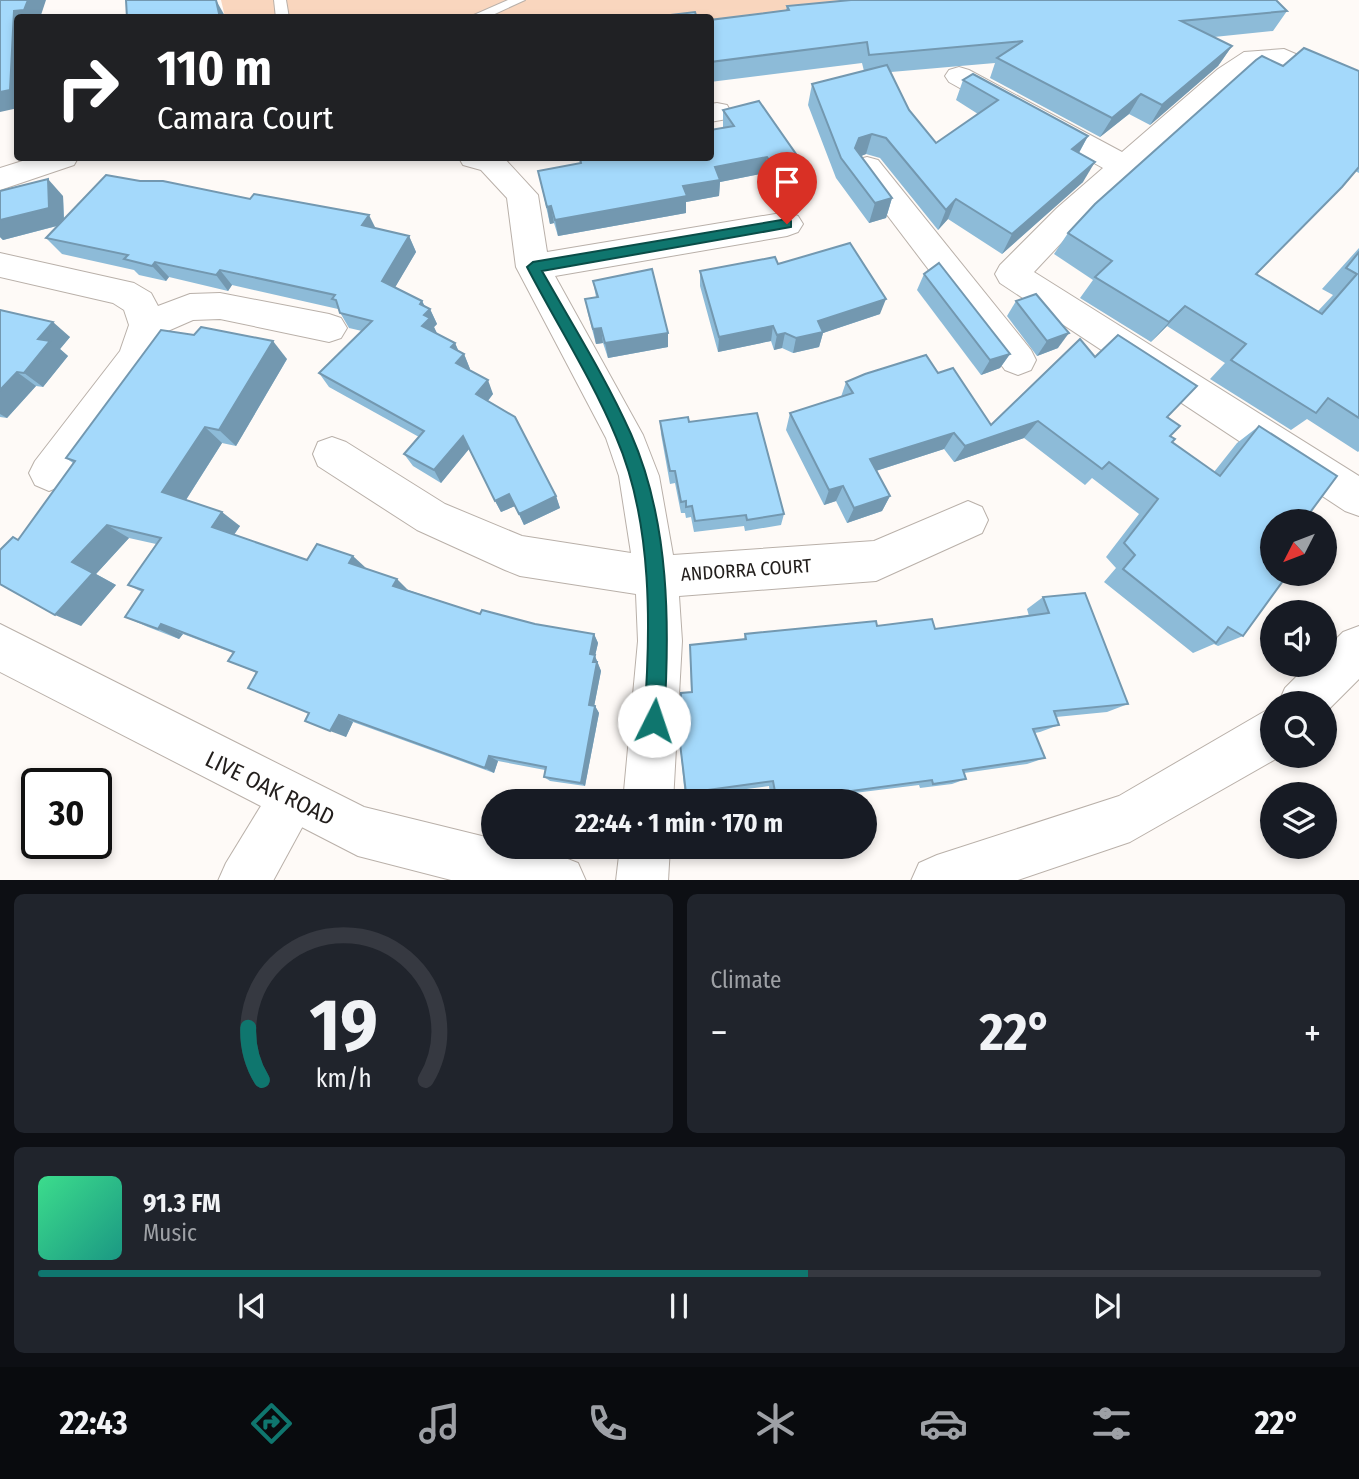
<!DOCTYPE html>
<html lang="en">
<head>
<meta charset="utf-8">
<style>
	:root { --surface:#171b24; --page:#20242c; --text:#f1f3f6; --muted:#9ea1a6; --line:#363941; --accent:#0f766e }
	body { margin:0; font-family:"Fira Sans Condensed",sans-serif; background:var(--page); color:var(--text); height:100vh; display:flex; flex-direction:column; font-size:26px; white-space:nowrap }
	* { box-sizing:border-box; margin:0 }
	p { font-size:23px; color:var(--muted) }
	.icon { flex:none; width:38px; height:38px; fill:none; stroke:currentColor; stroke-width:2; stroke-linecap:round; stroke-linejoin:round }
	.map { position:relative; height:880px; overflow:hidden }
	.sheet { display:flex; flex-direction:column; gap:14px; padding:14px; background:#0d0f14; flex:1 }
	.sheet>* { flex:none }
	.banner { position:absolute; left:14px; top:14px; width:700px; height:147px; border-radius:7px; box-shadow:0 4px 10px #0003; background:#202124; color:#fff; overflow:hidden }
	.needle { width:46px; rotate:228deg }
	.controls { position:absolute; left:1260px; top:509px; display:grid; gap:14px }
	.controls a { display:grid; place-items:center; width:77px; height:77px; border-radius:50%; background:var(--surface); box-shadow:0 4px 10px #0003; font-size:35px }
	.speed { position:absolute; left:21px; top:768px; display:flex; gap:14px; font-size:35px; font-weight:700; text-align:center }
	.speed>* { display:grid; place-content:center; width:91px; height:91px; border-radius:50%; background:var(--surface); box-shadow:0 4px 10px #0003; line-height:1 }
	.speed .limit { border:4px solid #111; border-radius:10px; background:#fff; color:#111 }
	.pin { position:absolute; display:grid; place-items:center; width:60px; height:60px; color:#fff; margin:-72px -30px; border-radius:50% 50% 50% 0; rotate:-45deg; box-shadow:0 0 7px #0007 }
	.pin .icon { rotate:45deg }
	.me { position:absolute; width:77px; margin:-38px; rotate:4deg; stroke-linejoin:round; filter:drop-shadow(0 0 5px #0008) }
	.turn { display:flex; align-items:center; gap:24px; height:147px; padding:0 28px; font-size:32px }
	.turn .icon { width:91px; height:91px; stroke-width:2.5 }
	.turn b { display:block; font-size:49px; line-height:60px }
	.big { font-size:52px; font-weight:700; line-height:1.1 }
	.sheet .tile { flex:1; display:flex; flex-direction:column; justify-content:center; gap:10px; min-width:0; padding:0 24px; border-radius:10px; background:var(--page) }
	.sheet .dial { align-items:center; gap:0 }
	.dial svg { height:182px; overflow:visible; fill:none; stroke:var(--line); stroke-width:7; stroke-linecap:round; text-anchor:middle }
	.dial text { fill:var(--text); stroke:none }
	.song { display:flex; align-items:center; gap:21px }
	.cover { width:84px; height:84px; border-radius:10px; background:linear-gradient(135deg,hsl(150 70% 55%),hsl(170 70% 35%)) }
	.played { height:7px; border-radius:4px; background:linear-gradient(90deg,var(--accent) 60%,var(--line) 60%) }
	.keys { display:flex; justify-content:space-around; direction:ltr }
	.heat { display:flex; justify-content:space-between; align-items:center; font-size:38px; direction:ltr }
	.sheet .tiles { flex:1; display:grid; gap:14px; grid-template-columns:1fr 1fr }
	.tile:last-child { grid-column:span 2 }
	.trip { position:absolute; left:481px; top:789px; width:396px; height:70px; border-radius:35px; background:var(--surface); box-shadow:0 4px 10px #0003; font-weight:700; line-height:70px; text-align:center }
	.dock { display:flex; height:112px; justify-content:space-around; align-items:center; background:#090b0e; color:var(--muted) }
	.dock .icon { width:49px; height:49px }
	.dock .current { color:var(--accent) }
	.dock b { font-size:32px; color:var(--text) }
	.map>svg:first-child { display:block }
</style>
</head>
<body>
<div class="map">
<svg width="1359" height="881" viewBox="0 0 1359 881">
	<rect width="100%" height="100%" fill="#fefaf7"/>
	<polygon fill="#f9d6be" points="221,0 989,0 711,26 710,18 225,17"/>
	<g fill="none" stroke-linecap="round" stroke-linejoin="round">
		<g stroke="#b9b0a9" stroke-width="2">
			<g id="lane">
				<polygon points="274,0 286,0 289,18 276,18"/>
				<polygon points="508,0 525,0 486,18 467,18"/>
			</g>
		</g>
		<g stroke="#b9b0a9" stroke-width="2">
			<g id="street">
				<polygon points="1284,49 1359,81 1359,101 1280,65 1260,66 1238,81 1079,224 1034,272 1359,476 1359,516 1345,511 1000,283 995,274 1000,265 1057,208 1103,168 949,82 945,76 949,70 959,67 969,70 1122,152 1218,69 1244,52"/>
				<polygon points="717,103 727,105 731,112 727,119 710,122 710,104"/>
				<polygon points="867,157 878,160 1031,350 1036,360 1031,370 1018,375 1005,370 856,174 852,167 856,160"/>
				<polygon points="32,158 78,158 74,165 0,190 0,168"/>
				<polygon points="459,158 504,158 538,195 547,252 787,212 798,216 803,224 798,232 787,236 555,276 643,435 659,476 673,555 874,541 968,501 982,507 988,520 982,533 876,581 679,596 682,641 673,802 623,802 638,641 636,594 520,576 505,570 417,530 318,466 313,454 318,442 332,437 346,442 445,504 522,536 631,553 619,476 606,438 516,267 507,198 481,170 463,165"/>
				<polygon points="0,253 134,283 151,293 158,306 190,294 220,293 329,314 341,318 347,328 341,338 329,342 220,319 193,320 161,334 148,368 63,485 49,491 35,485 29,473 35,461 120,351 129,325 124,310 113,303 0,277"/>
				<polygon points="292,775 309,783 317,800 273,881 218,881 226,863 275,783"/>
				<polygon points="620,847 670,847 668,881 616,881"/>
			</g>
		</g>
		<g stroke="#b9b0a9" stroke-width="2">
			<g id="secondary">
				<path d="M0,624L364,807L494,839V847C524,847 550,851 578,863L586,881H455L358,856L0,672Z"/>
				<polygon points="1359,626 1359,679 1325,713 1325,704 1278,704 1285,688 1308,665 1325,665 1325,650 1343,632"/>
				<polygon points="1272,707 1272,756 1281,756 1130,842 1015,881 911,881 919,863 937,855 1119,796"/>
			</g>
		</g>
		<use href="#lane" fill="#fff" fill-rule="evenodd"/>
		<use href="#street" fill="#fff" fill-rule="evenodd"/>
		<use href="#secondary" fill="#fff" fill-rule="evenodd"/>
	</g>
	<g fill="#8dbbd8">
		<polygon points="787,6 1287,11 1273,31 1214,37 1232,46 1218,66 1150,125 1129,114 1100,137 990,78 995,63 891,72 909,110 936,143 978,114 956,100 963,80 1088,136 1079,153 1083,182 1002,254 948,219 938,230 880,158 866,154 861,156 892,198 886,218 869,223 836,178 808,105 812,84 864,71 862,63 710,82 710,20 786,10"/>
		<polygon points="1283,66 1359,71 1359,173 1355,171 1256,275 1318,311 1333,295 1322,289 1359,248 1359,451 1358,452 1307,419 1291,430 1210,379 1225,363 1167,326 1151,342 1080,298 1093,280 1054,254 1068,233"/>
		<polygon points="723,110 794,171 768,178 765,173 720,182 719,196 686,202 686,213 558,236 554,223 550,224 538,171 580,163 579,158 710,158 723,128"/>
		<polygon points="0,191 63,196 64,218 375,228 409,236 416,252 395,287 422,301 425,306 430,309 437,324 434,327 436,333 455,343 459,352 464,354 470,369 469,370 493,394 488,401 556,496 560,508 524,525 515,506 501,512 469,449 441,483 413,466 404,454 419,437 329,387 319,373 362,331 349,328 338,309 232,285 228,291 169,277 166,281 139,275 134,270 62,254 46,238 57,226 3,240 0,237"/>
		<polygon points="778,264 880,314 823,333 819,347 793,353 782,348 774,350 771,341 718,352 700,286 700,271"/>
		<polygon points="924,274 1010,354 1000,368 981,375 917,290"/>
		<polygon points="593,281 668,347 608,358 603,343 596,344 588,314 585,299 596,297"/>
		<polygon points="1016,301 1058,348 1037,356 1007,316"/>
		<polygon points="0,310 70,337 60,349 68,356 43,387 36,386 7,418 0,417"/>
		<polygon points="1095,357 1167,417 1172,442 1214,472 1237,443 1259,426 1272,522 1243,636 1218,646 1214,644 1193,653 1104,582 1116,568 1106,557 1139,514 1092,478 1085,485 1024,438 954,462 944,449 876,471 890,496 882,511 847,523 836,501 824,505 786,430 790,413 841,397 846,382 938,373 991,425"/>
		<polygon points="287,359 236,446 222,443 186,500 240,526 234,535 307,560 366,569 408,590 480,614 535,624 594,634 598,643 595,656 601,671 594,706 595,706 599,713 585,786 550,781 544,777 545,770 498,761 494,773 353,722 346,737 309,713 257,673 228,661 233,653 183,634 179,639 148,627 125,617 142,592 128,585 156,544 129,538 96,574 116,585 81,626 73,463 66,458"/>
		<polygon points="660,421 689,422 784,514 781,525 745,531 744,526 694,532 691,517 686,518 685,513 681,513 675,483 670,484 661,434"/>
		<polygon points="1043,597 1128,704 1107,712 1056,717 1059,725 1040,732 1035,733 1045,758 1027,764 964,773 966,779 952,784 920,788 919,785 806,799 806,802 771,802 769,786 685,797 679,735 691,692 690,645 744,639 745,634 877,626 935,629 1029,616 1027,609"/>
	</g>
	<g fill="#7398b0">
		<polygon points="28,0 46,0 40,18 18,18 18,108 0,112 0,92 14,11"/>
		<polygon points="216,0 226,18 220,18"/>
		<polygon points="1232,46 1218,66 1150,125 1162,105"/>
		<polygon points="1141,94 1129,114 1100,137 1112,118"/>
		<polygon points="872,134 866,154 854,159 855,148 859,138"/>
		<polygon points="1088,136 1077,156 1072,149"/>
		<polygon points="796,154 794,171 768,178 770,161"/>
		<polygon points="767,157 765,173 720,182 719,196 686,202 686,213 558,236 555,220 683,186 715,167"/>
		<polygon points="1095,162 1083,182 1002,254 1012,234"/>
		<polygon points="48,179 63,196 64,224 3,240 0,237 0,220"/>
		<polygon points="892,198 886,218 869,223 875,203"/>
		<polygon points="956,199 948,219 938,230 946,210"/>
		<polygon points="551,206 554,223 550,224 547,207"/>
		<polygon points="369,215 377,231 362,225"/>
		<polygon points="409,236 416,252 390,296 382,281"/>
		<polygon points="155,262 169,277 166,281 152,266"/>
		<polygon points="220,270 232,285 228,291 216,275"/>
		<polygon points="886,299 880,314 823,333 819,347 793,353 796,338 818,321"/>
		<polygon points="422,301 427,312 430,309 437,324 434,327 437,333 422,326 420,304"/>
		<polygon points="1185,306 1167,326 1151,342 1169,322"/>
		<polygon points="53,322 70,337 60,349 68,356 43,387 24,373 38,339"/>
		<polygon points="773,326 771,341 718,352 719,337"/>
		<polygon points="601,328 603,343 596,344 593,329"/>
		<polygon points="668,333 668,347 608,358 605,343"/>
		<polygon points="785,333 782,348 774,350 777,335"/>
		<polygon points="1069,333 1058,348 1037,356 1047,341"/>
		<polygon points="273,341 287,359 236,446 219,430"/>
		<polygon points="455,343 461,357 464,354 470,369 462,377 451,347"/>
		<polygon points="1010,354 1000,368 981,375 990,360"/>
		<polygon points="17,372 36,386 7,418 0,414 0,390"/>
		<polygon points="488,380 493,394 482,408 476,394"/>
		<polygon points="1038,421 1024,438 954,462 965,446"/>
		<polygon points="205,427 222,443 182,506 162,492"/>
		<polygon points="954,433 944,449 863,475 870,459"/>
		<polygon points="463,436 469,449 441,483 434,470"/>
		<polygon points="843,486 836,501 824,505 829,490"/>
		<polygon points="509,494 515,506 501,512 495,501"/>
		<polygon points="556,496 560,508 524,525 519,514"/>
		<polygon points="890,496 882,511 847,523 854,508"/>
		<polygon points="222,512 240,526 230,540 212,527"/>
		<polygon points="107,525 129,538 96,574 116,585 81,626 55,615 72,562"/>
		<polygon points="353,556 366,568 349,563"/>
		<polygon points="397,579 408,590 393,586"/>
		<polygon points="161,624 183,634 179,639 158,629"/>
		<polygon points="594,634 598,643 595,656 601,671 593,712 589,705 590,654"/>
		<polygon points="595,706 599,713 585,786 581,783"/>
		<polygon points="339,715 353,722 346,737 330,731"/>
		<polygon points="489,756 498,761 494,773 485,768"/>
	</g>
	<g fill="#a4d9fb" stroke="#7398b0" stroke-width="2">
		<polygon points="0,0 28,0 24,10 14,11 10,90 0,92"/>
		<polygon points="126,0 216,0 220,18 127,18"/>
		<polygon points="851,0 1276,0 1287,11 1181,21 1232,46 1162,105 1141,94 1112,118 997,58 1023,41 869,55 867,42 710,62 710,20 789,10 787,6"/>
		<polygon points="695,12 697,18 651,18 662,16"/>
		<polygon points="1304,48 1359,71 1359,167 1342,187 1256,274 1322,314 1357,274 1346,268 1359,252 1359,418 1328,398 1316,413 1231,360 1246,344 1185,306 1169,322 1095,277 1112,261 1068,233 1095,204 1256,60 1262,56 1283,66"/>
		<polygon points="887,65 909,110 936,143 998,100 963,80 973,74 1088,136 1072,149 1095,162 1012,234 956,199 946,210 886,138 872,134 859,138 855,148 892,198 875,203 841,158 812,84"/>
		<polygon points="759,101 796,154 770,161 767,157 715,167 720,180 683,186 687,196 555,220 551,206 547,207 538,171 581,163 580,158 710,158 710,130 734,126 723,110"/>
		<polygon points="106,175 140,181 163,181 250,199 254,194 369,215 362,225 409,236 382,281 422,301 420,304 430,309 424,315 430,318 422,326 455,343 451,347 464,354 456,363 488,380 476,394 515,417 556,496 519,514 509,494 495,501 463,436 434,470 404,454 424,431 319,373 372,321 340,313 336,300 332,299 335,295 220,270 216,275 155,262 152,266 124,259 128,255 46,238"/>
		<polygon points="48,179 49,208 0,220 0,191"/>
		<polygon points="850,243 886,299 818,321 823,332 796,338 785,333 777,335 773,326 719,337 700,271 775,257 778,264"/>
		<polygon points="939,263 1010,354 990,360 924,274"/>
		<polygon points="652,269 668,333 605,343 601,328 593,329 585,299 598,297 593,281"/>
		<polygon points="1036,294 1069,333 1047,341 1016,301"/>
		<polygon points="0,310 53,322 38,339 50,341 24,373 17,372 0,390"/>
		<polygon points="201,327 273,341 219,430 205,427 162,492 222,512 212,527 307,560 317,544 353,556 349,563 397,579 393,586 480,614 482,610 535,624 594,634 590,654 595,655 593,662 597,662 589,705 595,706 581,783 544,777 546,767 489,756 485,768 339,715 330,731 305,721 309,713 248,688 257,672 228,661 234,652 161,624 158,629 125,617 143,590 128,585 161,538 107,525 72,562 93,573 55,615 0,584 0,550 13,537 18,540 75,461 66,458 161,330 194,335"/>
		<polygon points="1118,335 1197,386 1167,417 1180,426 1170,436 1175,439 1172,442 1220,476 1259,426 1337,476 1303,522 1272,522 1272,574 1288,574 1243,636 1228,627 1216,643 1123,569 1135,555 1124,543 1158,499 1109,462 1102,469 1038,421 965,446 954,433 870,459 890,496 854,508 843,486 829,490 790,413 853,393 846,382 865,374 926,355 938,373 953,368 991,425 1080,339 1095,357"/>
		<polygon points="757,413 784,514 747,520 746,515 695,521 692,506 686,507 686,501 681,502 675,471 670,471 660,421 688,417 689,422"/>
		<polygon points="1085,593 1128,704 1054,711 1059,725 1033,729 1045,758 963,770 966,779 933,784 932,780 806,797 806,802 777,802 773,781 686,793 679,735 681,693 692,692 690,645 746,639 745,634 876,621 877,626 932,619 935,629 1049,613 1043,597"/>
	</g>
	<path fill="#0f766e" stroke="#0a4d48" stroke-width="2" d="M787,219L791,221V227L542,271C572,324 606,378 631,434C670,522 670,627 664,721L661,728L654,731L647,728L644,721C651,631 653,522 616,437C592,379 556,323 527,267L533,262Z"/>
	<g text-anchor="middle" dominant-baseline="central" stroke-width="5" stroke-linejoin="round" paint-order="stroke">
		<g font-size="19" fill="#221e1c" stroke="#fff">
			<text transform="translate(746 570) rotate(-4)">ANDORRA COURT</text>
		</g>
		<g font-size="23" fill="#221e1c" stroke="#fff">
			<text transform="translate(270 788) rotate(26)">LIVE OAK ROAD</text>
		</g>
	</g>
</svg>
<div class="controls">
<a><svg class="needle" viewBox="-14 -14 28 28"><path d="M0-13l5 13h-10z" fill="#e53935"/><path d="M0 13l5-13h-10z" fill="#9ea1a6"/></svg></a>
<a><svg class="icon" aria-label="sound" viewBox="0 0 24 24"><path d="M4 9h4l5-4v14l-5-4H4zM17 9q2 3 0 6"/></svg></a>
<a><svg class="icon" aria-label="search" viewBox="0 0 24 24"><circle cx="10" cy="10" r="6"/><path d="M15 15l6 6"/></svg></a>
<a><svg class="icon" aria-label="layers" viewBox="0 0 24 24"><path d="M12 4l9 5-9 5-9-5zM3 14l9 5 9-5"/></svg></a>
</div>
<div class="speed"><div class="limit">30</div></div>
<div class="pin" style="left:787px;top:224px;background:#d93025"><svg class="icon" aria-label="arrive" viewBox="0 0 24 24"><path d="M6 21V4h12l-3 4 3 4H6"/></svg></div>
<svg class="me" style="left:654px;top:721px" viewBox="-20 -20 40 40"><circle r="19" fill="#fff"/><path d="M0-13L10 11 0 6-10 11z" fill="#0f766e"/></svg>
<div class="trip">22:44 · 1 min · 170 m</div>
<div class="banner">
<div class="turn"><svg class="icon" aria-label="right" viewBox="0 0 24 24"><path d="M7 20v-9h11M14 6l5 5-5 5"/></svg><div><b>110 m</b>Camara Court</div></div>
</div>
</div>
<section class="sheet">
<div class="tiles">
<div class="tile dial"><svg viewBox="0 0 100 80">
<path d="M14 69A42 42 0 1 1 86 69"/>
<path d="M14 69A42 42 0 0 1 8 46" stroke="#0f766e"/>
<text x="50" y="56" font-size="32" font-weight="700">19</text>
<text x="50" y="72" font-size="11">km/h</text>
</svg></div>
<div class="tile"><p>Climate</p>
<div class="heat"><a>−</a><b class="big">22°</b><a>+</a></div>
</div>
<div class="tile">
<div class="song"><i class="cover"></i><div><b>91.3 FM</b><p>Music</p></div></div>
<div class="played"></div>
<div class="keys"><svg class="icon" aria-label="previous" viewBox="0 0 24 24"><path d="M18 5L8 12l10 7zM5 5v14"/></svg><svg class="icon" aria-label="pause" viewBox="0 0 24 24"><path d="M8 5v14M16 5v14"/></svg><svg class="icon" aria-label="next" viewBox="0 0 24 24"><path d="M6 5l10 7-10 7zM19 5v14"/></svg></div>
</div>
</div>
</section>
<nav class="dock">
<b>22:43</b>
<svg class="icon current" aria-label="directions" viewBox="0 0 24 24"><path d="M12 3l9 9-9 9-9-9zM9 14v-3h6M13 9l2 2-2 2"/></svg>
<svg class="icon" aria-label="music" viewBox="0 0 24 24"><path d="M9 18V5l10-2v13"/><circle cx="6" cy="18" r="3"/><circle cx="16" cy="16" r="3"/></svg>
<svg class="icon" aria-label="phone" viewBox="0 0 24 24"><path d="M5 4h4l2 5-3 2q2 4 5 5l2-3 5 2v4C11 20 4 13 5 4z"/></svg>
<svg class="icon" aria-label="climate" viewBox="0 0 24 24"><path d="M12 3v18M4 7l16 10M4 17L20 7"/></svg>
<svg class="icon" aria-label="car" viewBox="0 0 24 24"><path d="M5 17H2v-5l4-1 3-4h7l3 4 3 1v5h-3M9 17h6M6 11h13"/><circle cx="7" cy="17" r="2"/><circle cx="17" cy="17" r="2"/></svg>
<svg class="icon" aria-label="filters" viewBox="0 0 24 24"><path d="M4 7h16M4 17h16"/><circle cx="9" cy="7" r="2"/><circle cx="15" cy="17" r="2"/></svg>
<b>22°</b>
</nav>
</body>
</html>
